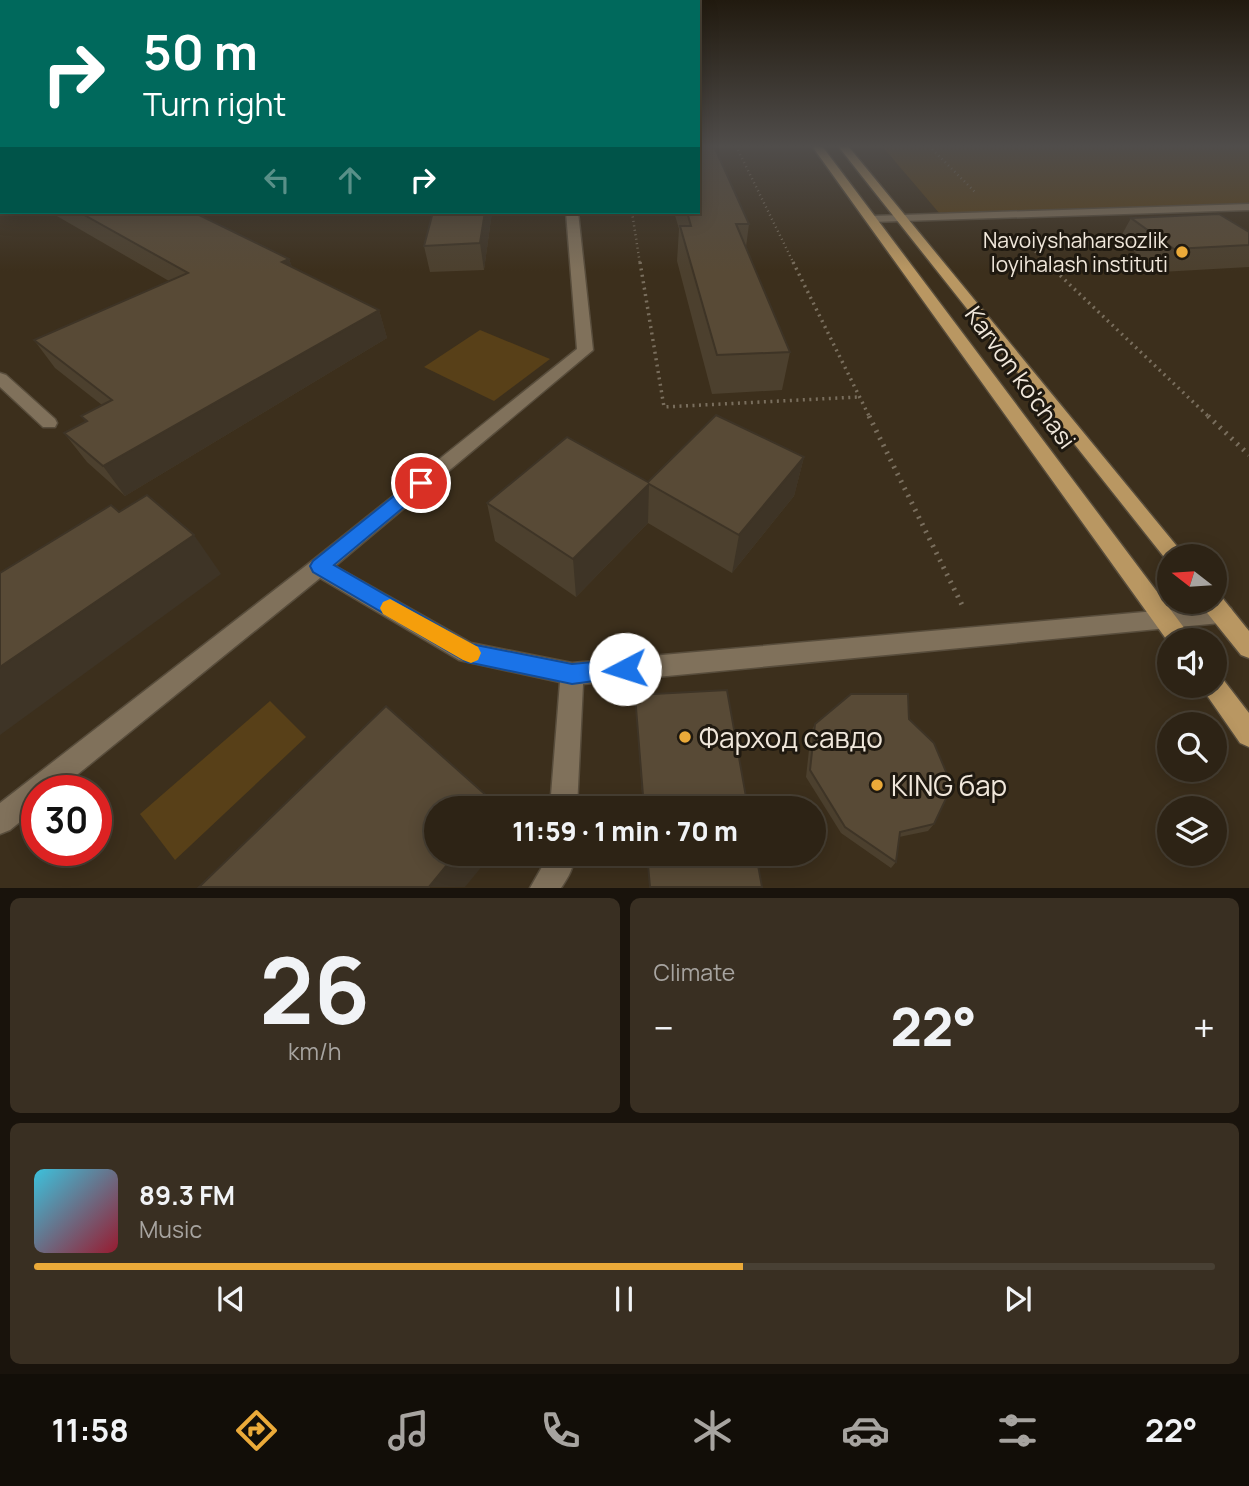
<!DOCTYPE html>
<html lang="en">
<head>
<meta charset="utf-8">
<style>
	:root { --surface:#2d2315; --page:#392f22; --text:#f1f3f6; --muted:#a7a4a0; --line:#484034; --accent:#ebaa39 }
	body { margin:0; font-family:Manrope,sans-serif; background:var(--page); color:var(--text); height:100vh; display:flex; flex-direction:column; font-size:26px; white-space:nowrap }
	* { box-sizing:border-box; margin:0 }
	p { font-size:23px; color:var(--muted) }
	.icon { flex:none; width:38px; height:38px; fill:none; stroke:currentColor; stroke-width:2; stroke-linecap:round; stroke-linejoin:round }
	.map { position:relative; height:888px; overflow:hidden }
	.drawer { display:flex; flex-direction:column; gap:10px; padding:10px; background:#19130c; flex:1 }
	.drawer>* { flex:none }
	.guide { position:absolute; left:0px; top:0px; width:700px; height:214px; box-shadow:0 4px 18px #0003,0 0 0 2px var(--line); background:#00695c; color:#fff; overflow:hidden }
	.needle { width:46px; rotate:287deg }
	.fabs { position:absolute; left:1157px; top:544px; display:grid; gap:14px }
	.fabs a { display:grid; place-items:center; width:70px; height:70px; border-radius:50%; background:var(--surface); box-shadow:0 4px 18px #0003,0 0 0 2px var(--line); font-size:35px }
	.speed { position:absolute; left:21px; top:775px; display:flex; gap:14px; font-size:35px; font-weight:700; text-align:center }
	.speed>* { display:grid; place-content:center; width:91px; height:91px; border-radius:50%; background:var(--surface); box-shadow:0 4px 18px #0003,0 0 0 2px var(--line); line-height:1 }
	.speed .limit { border:10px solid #d22; background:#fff; color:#111 }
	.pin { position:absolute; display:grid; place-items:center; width:60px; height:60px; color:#fff; margin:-30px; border:4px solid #fff; border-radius:50%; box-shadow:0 2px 7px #0007 }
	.me { position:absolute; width:77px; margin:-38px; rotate:265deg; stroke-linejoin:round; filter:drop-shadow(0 0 5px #0008) }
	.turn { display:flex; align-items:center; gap:24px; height:147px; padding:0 28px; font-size:32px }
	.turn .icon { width:91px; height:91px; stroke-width:2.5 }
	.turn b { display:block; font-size:49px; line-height:60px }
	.lanes { display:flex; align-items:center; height:66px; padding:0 28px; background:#0003; justify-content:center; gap:35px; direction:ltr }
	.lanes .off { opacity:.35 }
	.big { font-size:52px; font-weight:800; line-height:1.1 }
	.drawer .card { flex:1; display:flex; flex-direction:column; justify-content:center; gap:10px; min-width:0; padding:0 24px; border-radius:10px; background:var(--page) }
	.drawer .dial { align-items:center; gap:0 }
	.dial b { font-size:91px; line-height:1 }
	.song { display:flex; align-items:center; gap:21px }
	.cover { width:84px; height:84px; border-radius:10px; background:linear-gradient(135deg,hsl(190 70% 55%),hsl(350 70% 35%)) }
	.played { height:7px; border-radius:4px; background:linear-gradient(90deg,var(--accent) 60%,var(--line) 60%) }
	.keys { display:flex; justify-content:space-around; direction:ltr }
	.heat { display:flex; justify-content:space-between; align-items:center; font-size:38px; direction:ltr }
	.drawer .tiles { flex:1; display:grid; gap:10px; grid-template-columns:1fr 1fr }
	.card:last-child { grid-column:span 2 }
	.trip { position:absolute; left:424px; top:796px; width:402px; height:70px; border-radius:35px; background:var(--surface); box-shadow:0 4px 18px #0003,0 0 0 2px var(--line); font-weight:800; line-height:70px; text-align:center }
	.tabs { display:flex; height:112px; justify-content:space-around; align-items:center; background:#120e08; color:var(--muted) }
	.tabs .icon { width:49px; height:49px }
	.tabs .on { color:var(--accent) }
	.tabs b { font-size:32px; color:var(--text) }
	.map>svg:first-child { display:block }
</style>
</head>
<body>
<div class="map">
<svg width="1249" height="888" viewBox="0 0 1249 888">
	<rect width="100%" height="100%" fill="#3c2f1c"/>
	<g fill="#584018">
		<polygon points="882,146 1249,146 1249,203 940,214"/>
		<polygon points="480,330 550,359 494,401 424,367"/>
		<polygon points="270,701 306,737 175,860 140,814"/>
	</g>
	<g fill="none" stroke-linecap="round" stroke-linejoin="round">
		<g stroke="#584d3c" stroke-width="3">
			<g id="minor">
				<rect x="0" y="204" width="2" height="6"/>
				<polygon points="1249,204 1249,210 871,222 865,219 871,216"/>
				<polygon points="566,212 578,212 593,350 335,566 471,643 572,663 1223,605 1231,608 1234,615 1231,622 583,684 577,808 550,808 560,682 459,660 320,578 57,791 37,791 37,808 10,830 0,834 0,803 312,561 577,349"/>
				<polygon points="0,373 6,375 55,419 57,423 55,427 43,427 0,387"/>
				<path d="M546,854H574C574,868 569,876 561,888H530L546,860Z"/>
			</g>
		</g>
		<g stroke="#584d3c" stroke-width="3">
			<g id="major">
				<polygon points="812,146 822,146 1188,633 1191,640 1169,640 1169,643"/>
				<polygon points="838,146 848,146 1185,556 1169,556 1168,562"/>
				<polygon points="1214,594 1220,595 1249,631 1249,658 1241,655 1204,609 1201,602 1214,602"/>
				<polygon points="1214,675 1222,678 1249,713 1249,747 1240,743 1206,694 1202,686 1214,686"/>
			</g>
		</g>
		<g stroke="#796e5d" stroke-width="2.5" stroke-dasharray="1 3.5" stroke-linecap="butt">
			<polyline points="736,146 794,264"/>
			<polyline points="929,146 976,193"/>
			<polyline points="632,212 640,264"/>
			<polyline points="1019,236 1048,264"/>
		</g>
		<g stroke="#796e5d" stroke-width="3.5" stroke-dasharray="2 4.5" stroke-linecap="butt">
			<polyline points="640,262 664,407 858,397"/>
			<polyline points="793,262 870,418"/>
			<polyline points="1046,262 1210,418"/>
		</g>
		<g stroke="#796e5d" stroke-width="5" stroke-dasharray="2 6" stroke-linecap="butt">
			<polyline points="869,416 964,609"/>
			<polyline points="1208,416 1249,455"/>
		</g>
		<use href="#minor" fill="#80715b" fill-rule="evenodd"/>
		<use href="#major" fill="#b99762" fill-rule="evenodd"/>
	</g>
	<g fill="#4c402e">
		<polygon points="0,146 2,146 2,184 0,183"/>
		<polygon points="50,212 193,212 289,259 292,267 379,310 387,338 125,496 87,462 64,433 86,422 81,416 102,405 55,368 34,340 169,281"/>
		<polygon points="492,212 484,270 430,272 424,246"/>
		<polygon points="674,212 698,212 749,224 746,247 790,352 782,390 712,394 677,261 679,229"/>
		<polygon points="1131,218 1249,232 1249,267 1161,272 1119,240"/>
		<polygon points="804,457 794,496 732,573 648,523 576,597 495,541 487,503 648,482"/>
		<polygon points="635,695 748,808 643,808"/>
		<polygon points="909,719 934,824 928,831 899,837 896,862 891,868 841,833 806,777 811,732 815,724"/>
	</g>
	<g fill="#3e3426">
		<polygon points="485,212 492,212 484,270 480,243"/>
		<polygon points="289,259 299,286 282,262"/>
		<polygon points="379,310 387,338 125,496 103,466"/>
		<polygon points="804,457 794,496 732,573 739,535"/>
		<polygon points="649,484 648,523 576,597 573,559"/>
		<polygon points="194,535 221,574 0,735 0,667"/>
		<polygon points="456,854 492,854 465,887 429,887"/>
	</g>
	<g fill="#584a36" stroke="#3e3426" stroke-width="2">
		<polygon points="0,146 2,146 2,169 0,168"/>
		<polygon points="698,146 714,146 749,224 736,224 790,352 717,355 680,226 691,226 687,212 698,212"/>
		<polygon points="79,212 193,212 289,259 282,262 379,310 103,466 64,433 87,421 81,416 112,400 34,340 188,273"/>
		<polygon points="433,212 485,212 480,243 424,246"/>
		<polygon points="1219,214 1249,232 1249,245 1174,249 1131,218"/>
		<polygon points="716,415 804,457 739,535 649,484 573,559 487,503 567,437 648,482"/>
		<polygon points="147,495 194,535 0,667 0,573 111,505 119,512"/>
		<polygon points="727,690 748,808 644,808 635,695"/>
		<polygon points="851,694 908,694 909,719 934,743 952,786 934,824 900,832 896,862 845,827 810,770 815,724"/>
		<polygon points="386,706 497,805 494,808 436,808 436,854 456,854 429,887 199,887"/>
		<polygon points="647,854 756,854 762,887 650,887"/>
	</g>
	<linearGradient id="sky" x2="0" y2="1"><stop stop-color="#211a0f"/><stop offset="0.54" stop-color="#504d4b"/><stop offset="1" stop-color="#504d4b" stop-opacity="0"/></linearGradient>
	<rect width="1249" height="271" fill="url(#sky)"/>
	<polygon fill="#1a73e8" stroke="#114b97" stroke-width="2" points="421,477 430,483 427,488 334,565 471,644 572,664 625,659 632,662 635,669 632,676 572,684 467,662 313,572 310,566 313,561 415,479"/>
	<polygon fill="#f59e0b" points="390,599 478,647 481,653 478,660 471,663 463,660 383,614 380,608 383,602"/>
	<g fill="#ebaa39" stroke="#1f1910" stroke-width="2.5">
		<circle cx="1182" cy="252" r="7"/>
		<circle cx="685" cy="737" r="7"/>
		<circle cx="877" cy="785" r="7"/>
	</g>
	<g text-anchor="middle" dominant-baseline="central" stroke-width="6" stroke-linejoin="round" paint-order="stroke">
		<g font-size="21" fill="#f0e7db" stroke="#1f1910" text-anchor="end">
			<text x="1168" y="240">Navoiyshaharsozlik<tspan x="1168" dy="24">loyihalash instituti</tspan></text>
		</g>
		<g font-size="24" fill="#f0e7db" stroke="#1f1910">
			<text transform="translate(1021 377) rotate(54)">Karvon ko'chasi</text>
		</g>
		<g font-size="28" fill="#f0e7db" stroke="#1f1910" text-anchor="start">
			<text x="699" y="737">Фарход савдо</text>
			<text x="891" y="785">KING бар</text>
		</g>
	</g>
</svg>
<div class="fabs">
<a><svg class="needle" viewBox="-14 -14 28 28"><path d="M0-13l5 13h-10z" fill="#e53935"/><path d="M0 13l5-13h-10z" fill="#a7a4a0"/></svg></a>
<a><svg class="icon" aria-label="sound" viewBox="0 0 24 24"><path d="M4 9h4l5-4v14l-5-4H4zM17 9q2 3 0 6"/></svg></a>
<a><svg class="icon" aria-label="search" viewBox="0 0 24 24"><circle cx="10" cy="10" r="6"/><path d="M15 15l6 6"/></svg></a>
<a><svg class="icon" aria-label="layers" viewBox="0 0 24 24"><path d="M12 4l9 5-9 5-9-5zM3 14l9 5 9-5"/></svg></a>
</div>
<div class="speed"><div class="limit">30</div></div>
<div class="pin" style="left:421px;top:483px;background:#d93025"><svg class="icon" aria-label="arrive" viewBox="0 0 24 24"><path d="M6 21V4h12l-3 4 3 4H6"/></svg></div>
<svg class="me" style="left:625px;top:669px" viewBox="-20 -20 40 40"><circle r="19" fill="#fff"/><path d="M0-13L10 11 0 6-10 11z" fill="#1a73e8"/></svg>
<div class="trip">11:59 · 1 min · 70 m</div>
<div class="guide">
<div class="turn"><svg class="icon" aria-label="right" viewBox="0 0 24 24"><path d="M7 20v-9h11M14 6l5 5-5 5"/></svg><div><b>50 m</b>Turn right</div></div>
<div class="lanes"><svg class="icon off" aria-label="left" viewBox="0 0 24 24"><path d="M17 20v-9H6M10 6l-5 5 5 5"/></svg><svg class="icon off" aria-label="ahead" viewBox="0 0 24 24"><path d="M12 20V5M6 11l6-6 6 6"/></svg><svg class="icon" aria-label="right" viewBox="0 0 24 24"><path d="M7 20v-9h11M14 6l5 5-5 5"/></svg></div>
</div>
</div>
<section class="drawer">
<div class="tiles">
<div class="card dial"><b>26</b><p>km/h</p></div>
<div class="card"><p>Climate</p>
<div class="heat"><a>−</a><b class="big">22°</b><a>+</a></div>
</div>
<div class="card">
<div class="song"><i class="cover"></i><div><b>89.3 FM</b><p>Music</p></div></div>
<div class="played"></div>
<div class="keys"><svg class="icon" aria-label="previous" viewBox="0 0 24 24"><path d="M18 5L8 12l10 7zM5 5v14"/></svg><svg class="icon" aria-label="pause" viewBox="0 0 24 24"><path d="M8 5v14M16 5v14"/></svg><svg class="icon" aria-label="next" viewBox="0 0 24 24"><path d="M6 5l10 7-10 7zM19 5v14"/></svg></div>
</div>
</div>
</section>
<nav class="tabs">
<b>11:58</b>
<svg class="icon on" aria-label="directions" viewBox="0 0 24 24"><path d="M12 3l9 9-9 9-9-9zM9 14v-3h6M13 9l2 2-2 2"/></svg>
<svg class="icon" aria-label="music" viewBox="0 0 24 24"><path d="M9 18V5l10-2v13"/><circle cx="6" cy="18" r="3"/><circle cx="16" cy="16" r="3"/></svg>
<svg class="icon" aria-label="phone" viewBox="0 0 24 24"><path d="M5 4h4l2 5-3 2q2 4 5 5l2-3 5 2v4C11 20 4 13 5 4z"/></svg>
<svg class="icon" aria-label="climate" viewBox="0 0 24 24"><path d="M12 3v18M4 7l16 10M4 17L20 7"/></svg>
<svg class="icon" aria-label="car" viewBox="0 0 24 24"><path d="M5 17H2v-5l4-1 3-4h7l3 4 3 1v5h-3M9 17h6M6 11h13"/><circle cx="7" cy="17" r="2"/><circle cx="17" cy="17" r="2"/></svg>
<svg class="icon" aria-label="filters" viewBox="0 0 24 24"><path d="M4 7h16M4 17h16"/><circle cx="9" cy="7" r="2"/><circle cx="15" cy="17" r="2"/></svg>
<b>22°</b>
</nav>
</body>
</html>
